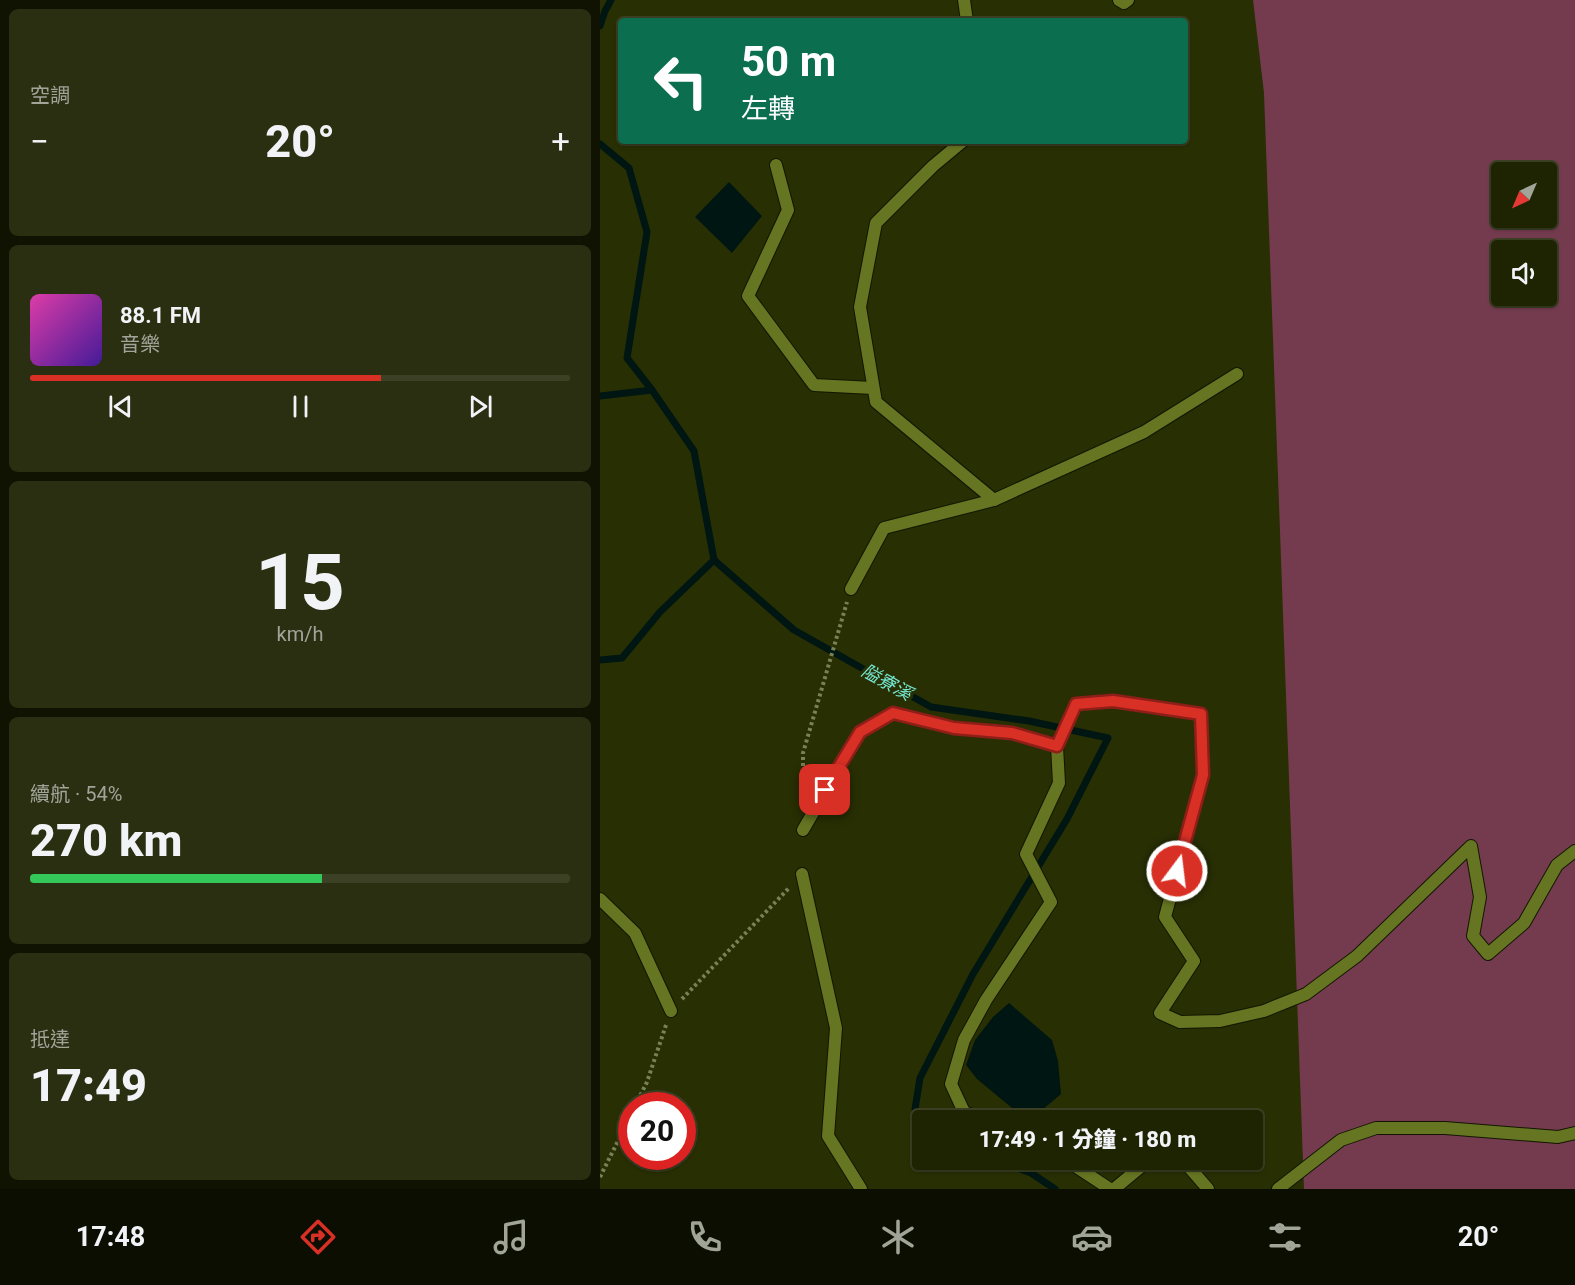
<!DOCTYPE html>
<html lang="zh-TW">
<head>
<meta charset="utf-8">
<style>
	:root { --surface:#1e2302; --page:#2b2f11; --text:#f1f3f6; --muted:#a1a499; --line:#3c4024; --accent:#d93025 }
	body { margin:0; font-family:Roboto,"Noto Sans TC",sans-serif; background:var(--page); color:var(--text); height:100vh; display:flex; flex-direction:column; font-size:22px; white-space:nowrap }
	* { box-sizing:border-box; margin:0 }
	p { font-size:20px; color:var(--muted) }
	.icon { flex:none; width:33px; height:33px; fill:none; stroke:currentColor; stroke-width:2; stroke-linecap:round; stroke-linejoin:round }
	.map { position:relative; flex:1; overflow:hidden }
	.sheet { display:flex; flex-direction:column; gap:9px; padding:9px; background:#101301; width:600px }
	.sheet>* { flex:none }
	.top-card { position:absolute; left:18px; top:18px; width:570px; height:126px; border-radius:6px; box-shadow:0 2px 4px #0004,0 0 0 2px var(--line); background:#0b6e4f; color:#fff; overflow:hidden }
	.needle { width:39px; rotate:224deg }
	.fabs { position:absolute; left:891px; top:162px; display:grid; gap:12px }
	.fabs a { display:grid; place-items:center; width:66px; height:66px; border-radius:6px; background:var(--surface); box-shadow:0 2px 4px #0004,0 0 0 2px var(--line); font-size:30px }
	.speed { position:absolute; left:18px; top:1092px; display:flex; gap:12px; font-size:30px; font-weight:700; text-align:center }
	.speed>* { display:grid; place-content:center; width:78px; height:78px; border-radius:50%; background:var(--surface); box-shadow:0 2px 4px #0004,0 0 0 2px var(--line); line-height:1 }
	.speed .limit { border:9px solid #d22; background:#fff; color:#111 }
	.pin { position:absolute; display:grid; place-items:center; width:51px; height:51px; color:#fff; margin:-26px; border-radius:12px; box-shadow:0 3px 9px #0006 }
	.me { position:absolute; width:66px; margin:-33px; rotate:15deg; stroke-linejoin:round; filter:drop-shadow(0 0 4px #0008) }
	.turn { display:flex; align-items:center; gap:21px; height:126px; padding:0 24px; font-size:27px }
	.turn .icon { width:78px; height:78px; stroke-width:2.5 }
	.turn b { display:block; font-size:42px; line-height:51px }
	.big { font-size:45px; font-weight:800; line-height:1.1 }
	.sheet .card { flex:1; display:flex; flex-direction:column; justify-content:center; gap:9px; min-width:0; padding:0 21px; border-radius:9px; background:var(--page) }
	.sheet .dial { align-items:center; gap:0 }
	.dial b { font-size:78px; line-height:1 }
	.song { display:flex; align-items:center; gap:18px }
	.cover { width:72px; height:72px; border-radius:9px; background:linear-gradient(135deg,hsl(320 70% 55%),hsl(260 70% 35%)) }
	.played { height:6px; border-radius:3px; background:linear-gradient(90deg,var(--accent) 65%,var(--line) 65%) }
	.keys { display:flex; justify-content:space-around; direction:ltr }
	.heat { display:flex; justify-content:space-between; align-items:center; font-size:33px; direction:ltr }
	.charge { height:9px; border-radius:4px; background:linear-gradient(90deg,#34c759 54%,var(--line) 0) }
	.trip { position:absolute; left:312px; top:1110px; width:351px; height:60px; border-radius:6px; background:var(--surface); box-shadow:0 2px 4px #0004,0 0 0 2px var(--line); font-weight:800; line-height:60px; text-align:center }
	.menu { display:flex; height:96px; justify-content:space-around; align-items:center; background:#0c0e01; color:var(--muted) }
	.menu .icon { width:42px; height:42px }
	.menu .on { color:var(--accent) }
	.menu b { font-size:27px; color:var(--text) }
	main { display:flex; flex:1; min-height:0 }
	.map>svg:first-child { display:block }
</style>
</head>
<body>
<main>
<section class="sheet">
<div class="card"><p>空調</p>
<div class="heat"><a>−</a><b class="big">20°</b><a>+</a></div>
</div>
<div class="card">
<div class="song"><i class="cover"></i><div><b>88.1 FM</b><p>音樂</p></div></div>
<div class="played"></div>
<div class="keys"><svg class="icon" aria-label="previous" viewBox="0 0 24 24"><path d="M18 5L8 12l10 7zM5 5v14"/></svg><svg class="icon" aria-label="pause" viewBox="0 0 24 24"><path d="M8 5v14M16 5v14"/></svg><svg class="icon" aria-label="next" viewBox="0 0 24 24"><path d="M6 5l10 7-10 7zM19 5v14"/></svg></div>
</div>
<div class="card dial"><b>15</b><p>km/h</p></div>
<div class="card"><p>續航 · 54%</p><b class="big">270 km</b><div class="charge"></div></div>
<div class="card"><p>抵達</p><b class="big">17:49</b></div>
</section>
<div class="map">
<svg width="975" height="1189" viewBox="0 0 975 1189">
	<rect width="100%" height="100%" fill="#282f03"/>
	<path fill="#743b4f" fill-rule="evenodd" d="M653,0H975V1189H704L664,93ZM902,172H946V218H902ZM902,250H946V296H902Z"/>
	<g fill="#001612">
		<polygon points="129,182 162,216 132,253 95,217"/>
		<polygon points="409,1003 452,1040 458,1061 461,1094 441,1111 412,1108 377,1079 366,1065 375,1040 393,1017"/>
	</g>
	<g fill="none" stroke-linecap="round" stroke-linejoin="round">
		<g stroke="#001612" stroke-width="7">
			<polyline points="0,26 5,11 11,0"/>
			<polyline points="0,144 29,168 47,232 27,358 52,390"/>
			<polyline points="0,396 52,390 94,451 114,560 194,630 331,707 429,721 508,738 467,819 373,974 320,1078 315,1109 326,1120"/>
			<polyline points="0,660 22,658 60,612 114,560"/>
			<polyline points="396,1160 431,1173 455,1189"/>
		</g>
		<g stroke="#121601" stroke-width="14">
			<g id="service">
				<polyline points="364,0 367,21"/>
				<polyline points="519,0 524,3 528,0"/>
				<polyline points="176,165 188,210 148,296 214,385 273,388"/>
				<polyline points="394,500 544,432 637,374"/>
				<polyline points="251,589 284,528 394,500 276,402 260,307 276,223 333,166 363,141"/>
				<polyline points="457,746 476,704 512,701 601,714 603,775 565,917 594,961 560,1013 580,1022 620,1021 664,1011 706,994 757,956 871,846 880,897 873,936 888,954 924,923 957,865 975,851"/>
				<polyline points="203,830 260,732 293,713 354,728 412,733 457,746 459,783 426,854 451,902 386,1000 364,1040 351,1084 364,1112 385,1120"/>
				<polyline points="202,874 236,1028 228,1136 261,1189"/>
				<polyline points="0,899 35,933 71,1011"/>
				<polyline points="466,1160 510,1189"/>
				<polyline points="583,1160 608,1189"/>
				<polyline points="514,1189 549,1160"/>
				<polyline points="678,1189 741,1140 776,1128 845,1128 958,1137 975,1133"/>
			</g>
		</g>
		<g stroke="#798157" stroke-width="4" stroke-dasharray="3 3" stroke-linecap="butt">
			<polyline points="203,796 203,753 247,602"/>
			<polyline points="82,999 189,888"/>
			<polyline points="35,1106 47,1082 66,1025"/>
			<polyline points="0,1177 32,1113"/>
		</g>
		<use href="#service" stroke="#657522" stroke-width="12"/>
	</g>
	<g fill="none" stroke-linecap="round" stroke-linejoin="round">
		<g stroke="#8d1f18" stroke-width="15">
			<polyline id="route" points="225,790 260,732 293,713 354,728 412,733 457,746 476,704 513,701 601,714 603,775 577,871"/>
		</g>
		<use href="#route" stroke="#d93025" stroke-width="10"/>
	</g>
	<g text-anchor="middle" dominant-baseline="central" stroke-width="6" stroke-linejoin="round" paint-order="stroke">
		<g font-size="18" font-style="italic" fill="#75e9d3" stroke="#282f03">
			<text transform="translate(287 682) rotate(29)">隘寮溪</text>
		</g>
	</g>
</svg>
<div class="fabs">
<a><svg class="needle" viewBox="-14 -14 28 28"><path d="M0-13l5 13h-10z" fill="#e53935"/><path d="M0 13l5-13h-10z" fill="#a1a499"/></svg></a>
<a><svg class="icon" aria-label="sound" viewBox="0 0 24 24"><path d="M4 9h4l5-4v14l-5-4H4zM17 9q2 3 0 6"/></svg></a>
</div>
<div class="speed"><div class="limit">20</div></div>
<div class="pin" style="left:225px;top:790px;background:#d93025"><svg class="icon" aria-label="arrive" viewBox="0 0 24 24"><path d="M6 21V4h12l-3 4 3 4H6"/></svg></div>
<svg class="me" style="left:577px;top:871px" viewBox="-20 -20 40 40"><circle r="17" fill="#d93025" stroke="#fff" stroke-width="3"/><path d="M0-11L8 9 0 5-8 9z" fill="#fff"/></svg>
<div class="trip">17:49 · 1 分鐘 · 180 m</div>
<div class="top-card">
<div class="turn"><svg class="icon" aria-label="left" viewBox="0 0 24 24"><path d="M17 20v-9H6M10 6l-5 5 5 5"/></svg><div><b>50 m</b>左轉</div></div>
</div>
</div>
</main>
<nav class="menu">
<b>17:48</b>
<svg class="icon on" aria-label="directions" viewBox="0 0 24 24"><path d="M12 3l9 9-9 9-9-9zM9 14v-3h6M13 9l2 2-2 2"/></svg>
<svg class="icon" aria-label="music" viewBox="0 0 24 24"><path d="M9 18V5l10-2v13"/><circle cx="6" cy="18" r="3"/><circle cx="16" cy="16" r="3"/></svg>
<svg class="icon" aria-label="phone" viewBox="0 0 24 24"><path d="M5 4h4l2 5-3 2q2 4 5 5l2-3 5 2v4C11 20 4 13 5 4z"/></svg>
<svg class="icon" aria-label="climate" viewBox="0 0 24 24"><path d="M12 3v18M4 7l16 10M4 17L20 7"/></svg>
<svg class="icon" aria-label="car" viewBox="0 0 24 24"><path d="M5 17H2v-5l4-1 3-4h7l3 4 3 1v5h-3M9 17h6M6 11h13"/><circle cx="7" cy="17" r="2"/><circle cx="17" cy="17" r="2"/></svg>
<svg class="icon" aria-label="filters" viewBox="0 0 24 24"><path d="M4 7h16M4 17h16"/><circle cx="9" cy="7" r="2"/><circle cx="15" cy="17" r="2"/></svg>
<b>20°</b>
</nav>
</body>
</html>
